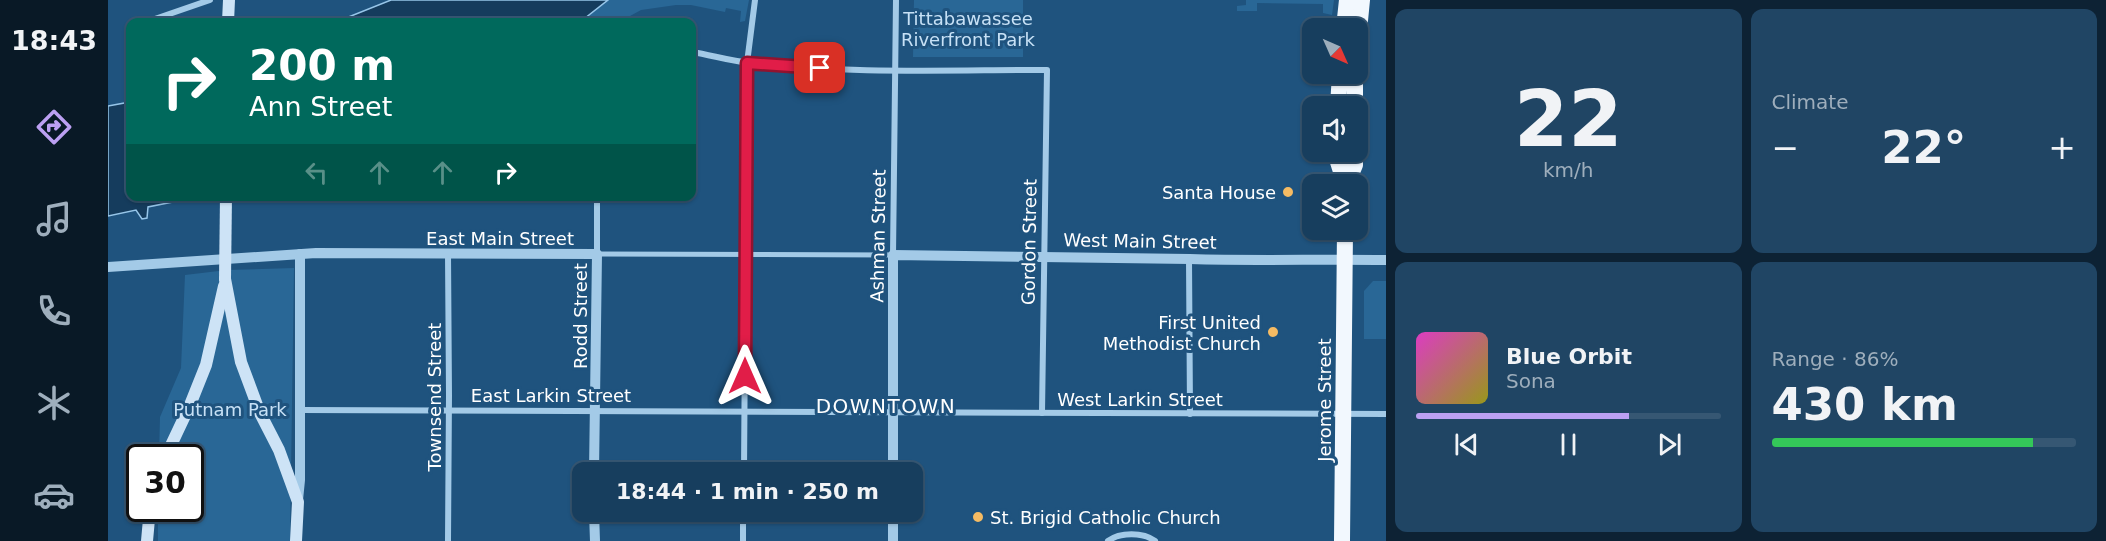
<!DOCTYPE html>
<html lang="en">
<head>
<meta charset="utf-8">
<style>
	:root { --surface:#173e5e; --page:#204564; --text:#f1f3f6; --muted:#9eaebc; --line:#365773; --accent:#bca0f2 }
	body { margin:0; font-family:"DejaVu Sans",sans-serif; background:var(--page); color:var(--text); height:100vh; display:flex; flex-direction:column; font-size:22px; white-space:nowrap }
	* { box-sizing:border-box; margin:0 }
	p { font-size:20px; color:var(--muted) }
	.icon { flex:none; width:33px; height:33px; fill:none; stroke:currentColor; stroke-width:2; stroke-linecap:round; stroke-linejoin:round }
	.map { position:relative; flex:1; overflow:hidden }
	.panel { display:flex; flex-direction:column; gap:9px; padding:9px; background:#0d2234; width:720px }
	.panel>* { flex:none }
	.guide { position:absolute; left:18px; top:18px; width:570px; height:183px; border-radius:12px; box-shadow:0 2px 4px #0004,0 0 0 2px var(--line); background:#00695c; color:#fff; overflow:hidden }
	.needle { width:39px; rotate:135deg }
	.fabs { position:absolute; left:1194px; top:18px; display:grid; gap:12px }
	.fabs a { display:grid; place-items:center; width:66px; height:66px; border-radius:12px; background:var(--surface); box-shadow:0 2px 4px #0004,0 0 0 2px var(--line); font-size:30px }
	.speed { position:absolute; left:18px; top:444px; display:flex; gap:12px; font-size:30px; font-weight:700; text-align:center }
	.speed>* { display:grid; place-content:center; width:78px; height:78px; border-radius:50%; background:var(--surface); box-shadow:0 2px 4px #0004,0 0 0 2px var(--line); line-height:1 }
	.speed .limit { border:3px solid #111; border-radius:9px; background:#fff; color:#111 }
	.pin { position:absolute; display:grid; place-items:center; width:51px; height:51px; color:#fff; margin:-26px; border-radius:12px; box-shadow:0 3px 9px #0006 }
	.me { position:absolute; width:66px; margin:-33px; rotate:0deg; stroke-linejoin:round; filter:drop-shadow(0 0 4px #0008) }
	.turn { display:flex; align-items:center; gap:21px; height:126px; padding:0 24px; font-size:27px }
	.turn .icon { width:78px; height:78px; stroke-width:2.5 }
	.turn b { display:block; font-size:42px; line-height:51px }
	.lanes { display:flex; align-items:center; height:57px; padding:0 24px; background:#0003; justify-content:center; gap:30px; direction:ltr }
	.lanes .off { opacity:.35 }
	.big { font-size:45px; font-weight:600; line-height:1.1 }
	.panel .tile { flex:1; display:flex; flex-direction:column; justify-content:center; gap:9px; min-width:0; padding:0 21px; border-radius:12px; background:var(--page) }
	.panel .dial { align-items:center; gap:0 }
	.dial b { font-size:78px; line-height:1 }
	.song { display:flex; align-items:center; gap:18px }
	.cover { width:72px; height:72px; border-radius:9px; background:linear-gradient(135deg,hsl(310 70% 55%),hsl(60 70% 35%)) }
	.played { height:6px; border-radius:3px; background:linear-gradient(90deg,var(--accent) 70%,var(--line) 70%) }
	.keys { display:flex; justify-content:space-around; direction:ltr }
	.heat { display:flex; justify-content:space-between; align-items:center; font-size:33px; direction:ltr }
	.charge { height:9px; border-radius:4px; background:linear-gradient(90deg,#34c759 86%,var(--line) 0) }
	.panel .tiles { flex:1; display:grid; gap:9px; grid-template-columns:repeat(2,1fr) }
	.trip { position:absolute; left:464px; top:462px; width:351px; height:60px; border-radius:12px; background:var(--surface); box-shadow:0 2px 4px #0004,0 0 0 2px var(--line); font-weight:600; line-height:60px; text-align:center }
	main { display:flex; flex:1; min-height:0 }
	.tabs { display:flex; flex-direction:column; width:108px; justify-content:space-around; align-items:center; background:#091926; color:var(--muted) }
	.tabs .icon { width:42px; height:42px }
	.tabs .active { color:var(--accent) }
	.tabs b { font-size:27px; color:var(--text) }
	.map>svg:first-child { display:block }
</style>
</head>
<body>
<main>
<nav class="tabs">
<b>18:43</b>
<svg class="icon active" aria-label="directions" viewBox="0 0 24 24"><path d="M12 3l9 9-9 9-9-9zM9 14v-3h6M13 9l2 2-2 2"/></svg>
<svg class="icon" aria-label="music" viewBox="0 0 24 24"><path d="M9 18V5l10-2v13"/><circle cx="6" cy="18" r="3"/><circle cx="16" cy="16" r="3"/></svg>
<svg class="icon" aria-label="phone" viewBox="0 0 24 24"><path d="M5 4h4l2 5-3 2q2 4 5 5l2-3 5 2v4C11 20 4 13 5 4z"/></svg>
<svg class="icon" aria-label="climate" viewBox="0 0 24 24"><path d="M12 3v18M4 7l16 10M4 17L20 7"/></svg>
<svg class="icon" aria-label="car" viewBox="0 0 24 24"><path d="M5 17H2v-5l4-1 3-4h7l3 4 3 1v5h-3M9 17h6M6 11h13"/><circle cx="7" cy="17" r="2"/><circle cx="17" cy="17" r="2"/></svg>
</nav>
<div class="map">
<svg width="1278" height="541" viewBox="0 0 1278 541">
	<rect width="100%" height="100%" fill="#1f537e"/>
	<g fill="#296796">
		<polygon points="500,0 641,0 637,21 632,22 633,11 618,8 617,12 583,5 568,5 533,10 511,22 472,22"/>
		<polygon points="806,0 915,0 915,57 805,57"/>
		<polygon points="1138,0 1226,0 1224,15 1215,13 1215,4 1149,3 1149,11 1129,11 1129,6 1138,5"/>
		<polygon points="186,268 182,541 50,541 50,509 82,508 82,458 51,457 52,417 73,368 77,275 119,270"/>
		<polygon points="1265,281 1278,281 1278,339 1256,339 1256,291"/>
	</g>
	<g fill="#153c5d" stroke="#97c6e9" stroke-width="1.5">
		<polygon points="283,0 500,0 472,22 228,22"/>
		<polygon points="22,102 22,196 90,197 40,207 39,218 34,219 28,210 0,216 0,106"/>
	</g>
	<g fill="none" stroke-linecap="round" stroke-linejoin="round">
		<polyline stroke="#a3cae7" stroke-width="5" points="490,254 785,255"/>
		<g stroke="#a3cae7" stroke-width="6">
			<polyline points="41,21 102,0"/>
			<path d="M584,52C603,55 622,61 642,63C740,74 840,70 939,70L934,413"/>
			<polyline points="340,254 341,395 340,541"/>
			<polyline points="489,254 489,196"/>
			<polyline points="785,255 788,0"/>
			<polyline points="1081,259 1082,414"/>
			<polyline points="192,410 1278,414"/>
			<polyline points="636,472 639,63 647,0"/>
			<polyline points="635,541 635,512"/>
			<path d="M1000,541C1012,532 1035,532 1047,541"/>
		</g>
		<g stroke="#a3cae7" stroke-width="10">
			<polyline points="0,267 208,253 489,254 486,472"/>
			<path d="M785,472V255C884,256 983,258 1082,259C1147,261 1213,259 1278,260"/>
			<polyline points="190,500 192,480 192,254"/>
			<polyline points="486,512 487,541"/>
			<polyline points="785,541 785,512"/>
		</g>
		<g stroke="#cde3f6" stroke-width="12">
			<polyline points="120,22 121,0"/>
			<polyline points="117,279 133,362 152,413 171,450 190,502 188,541"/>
			<polyline points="57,458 82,405 98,365 116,286"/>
			<polyline points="39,541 42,508"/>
		</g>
		<g stroke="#f2f8fe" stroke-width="16">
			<polyline points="1236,28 1239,0"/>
			<polyline points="1250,41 1254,0"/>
			<polyline points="1247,74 1247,106"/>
			<polyline points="1230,106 1232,74"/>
			<polyline points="1230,152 1230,162 1237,184"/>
			<polyline points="1239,184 1247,165 1247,152"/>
			<polyline points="1234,541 1237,230"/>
		</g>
		<polyline stroke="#cde3f6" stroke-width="12" points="117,279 118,196"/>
	</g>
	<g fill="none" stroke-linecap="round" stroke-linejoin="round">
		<g stroke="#92132f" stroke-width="15">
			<polyline id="route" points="637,376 639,63 712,68"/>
		</g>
		<use href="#route" stroke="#e11d48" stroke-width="10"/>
	</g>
	<g fill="#f5bb63" stroke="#1f537e" stroke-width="2">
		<circle cx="1180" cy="192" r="6"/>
		<circle cx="1165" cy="332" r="6"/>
		<circle cx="870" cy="517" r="6"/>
	</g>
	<g text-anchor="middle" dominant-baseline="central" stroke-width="6" stroke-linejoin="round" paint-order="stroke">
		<g font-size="18" fill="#c7e1f6" stroke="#1f537e">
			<text x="860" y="18">Tittabawassee<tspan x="860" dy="21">Riverfront Park</tspan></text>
			<text x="122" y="409">Putnam Park</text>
		</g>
		<g font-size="18" fill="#fff" stroke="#1f537e" text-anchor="end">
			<text x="1168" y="192">Santa House</text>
			<text x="1153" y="322">First United<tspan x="1153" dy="21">Methodist Church</tspan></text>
			<text x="882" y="517" text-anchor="start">St. Brigid Catholic Church</text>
		</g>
		<g font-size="18" fill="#fff" stroke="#1f537e">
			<text transform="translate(770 236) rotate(-89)">Ashman Street</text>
			<text x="392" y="238">East Main Street</text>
			<text transform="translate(1032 241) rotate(1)">West Main Street</text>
			<text transform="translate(921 242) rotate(-89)">Gordon Street</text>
			<text transform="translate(472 316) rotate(-90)">Rodd Street</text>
			<text x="443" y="395">East Larkin Street</text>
			<text transform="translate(326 397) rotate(-90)">Townsend Street</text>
			<text x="1032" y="399">West Larkin Street</text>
			<text transform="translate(1216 400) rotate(-90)">Jerome Street</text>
		</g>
		<g font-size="20" letter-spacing="1.5" fill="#fff" stroke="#1f537e">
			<text x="778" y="406">DOWNTOWN</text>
		</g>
	</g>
</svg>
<div class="fabs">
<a><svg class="needle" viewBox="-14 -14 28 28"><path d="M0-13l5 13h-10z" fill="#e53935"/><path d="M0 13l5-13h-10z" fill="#9eaebc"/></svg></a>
<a><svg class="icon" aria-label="sound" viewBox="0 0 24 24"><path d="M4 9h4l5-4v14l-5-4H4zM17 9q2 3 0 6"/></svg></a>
<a><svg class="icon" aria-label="layers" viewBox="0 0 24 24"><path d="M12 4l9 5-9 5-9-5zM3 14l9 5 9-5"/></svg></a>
</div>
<div class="speed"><div class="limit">30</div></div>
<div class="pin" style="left:712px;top:68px;background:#d93025"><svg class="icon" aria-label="arrive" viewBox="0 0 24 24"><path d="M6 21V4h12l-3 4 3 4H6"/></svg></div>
<svg class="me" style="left:637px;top:376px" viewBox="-20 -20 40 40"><path d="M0-17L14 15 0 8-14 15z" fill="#e11d48" stroke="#fff" stroke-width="4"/></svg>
<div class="trip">18:44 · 1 min · 250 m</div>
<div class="guide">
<div class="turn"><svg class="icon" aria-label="right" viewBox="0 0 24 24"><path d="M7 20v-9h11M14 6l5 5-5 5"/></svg><div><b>200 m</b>Ann Street</div></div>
<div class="lanes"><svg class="icon off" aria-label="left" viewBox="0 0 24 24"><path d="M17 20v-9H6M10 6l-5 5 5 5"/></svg><svg class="icon off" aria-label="ahead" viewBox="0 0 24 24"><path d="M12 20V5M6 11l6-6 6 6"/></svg><svg class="icon off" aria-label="ahead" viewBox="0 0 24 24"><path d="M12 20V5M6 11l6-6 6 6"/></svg><svg class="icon" aria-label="right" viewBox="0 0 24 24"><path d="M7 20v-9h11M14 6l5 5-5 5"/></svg></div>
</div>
</div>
<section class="panel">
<div class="tiles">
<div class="tile dial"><b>22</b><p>km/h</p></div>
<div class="tile"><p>Climate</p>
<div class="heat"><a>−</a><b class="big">22°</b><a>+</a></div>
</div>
<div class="tile">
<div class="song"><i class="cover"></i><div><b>Blue Orbit</b><p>Sona</p></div></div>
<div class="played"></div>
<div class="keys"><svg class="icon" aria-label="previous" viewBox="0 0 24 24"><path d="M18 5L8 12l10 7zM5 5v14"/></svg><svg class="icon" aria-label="pause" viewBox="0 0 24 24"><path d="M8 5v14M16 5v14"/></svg><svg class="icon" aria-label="next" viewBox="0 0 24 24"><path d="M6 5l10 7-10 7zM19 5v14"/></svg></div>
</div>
<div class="tile"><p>Range · 86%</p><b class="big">430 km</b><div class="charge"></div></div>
</div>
</section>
</main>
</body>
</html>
